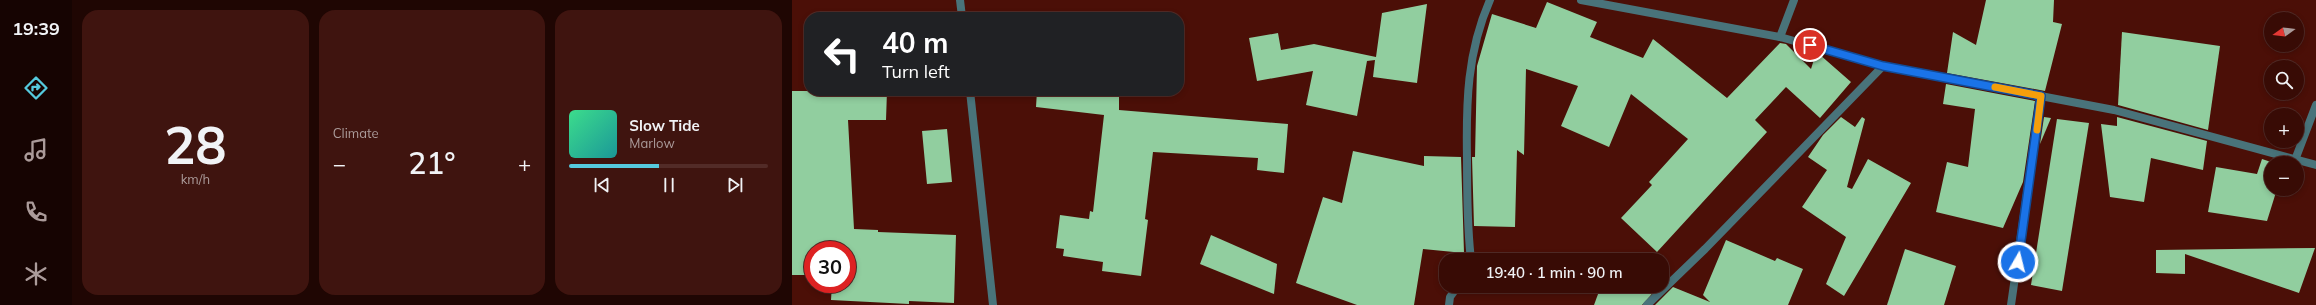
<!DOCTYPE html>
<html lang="en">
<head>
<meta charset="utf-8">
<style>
	:root { --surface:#380b05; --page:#3f140f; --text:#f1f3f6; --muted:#ab9b9a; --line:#522b27; --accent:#55cade }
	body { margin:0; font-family:Mulish,sans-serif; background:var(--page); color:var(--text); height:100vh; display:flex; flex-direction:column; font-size:15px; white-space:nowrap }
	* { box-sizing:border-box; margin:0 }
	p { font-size:13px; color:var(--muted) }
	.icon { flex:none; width:22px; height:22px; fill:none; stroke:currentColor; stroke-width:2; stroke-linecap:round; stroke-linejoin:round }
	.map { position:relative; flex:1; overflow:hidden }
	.drawer { display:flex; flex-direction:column; gap:10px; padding:10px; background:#1f0603; width:720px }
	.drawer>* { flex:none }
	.top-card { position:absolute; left:12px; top:12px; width:380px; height:84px; border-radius:16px; box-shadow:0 2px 6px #0003,0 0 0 1px var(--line); background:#202124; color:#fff; overflow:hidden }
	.needle { width:26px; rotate:255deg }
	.tools { position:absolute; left:1472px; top:12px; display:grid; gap:8px }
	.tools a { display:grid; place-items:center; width:40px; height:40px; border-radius:50%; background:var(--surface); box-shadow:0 2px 6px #0003,0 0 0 1px var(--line); font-size:20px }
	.speed { position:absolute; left:12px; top:241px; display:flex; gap:8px; font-size:20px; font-weight:700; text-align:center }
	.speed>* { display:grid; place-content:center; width:52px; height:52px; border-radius:50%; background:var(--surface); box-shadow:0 2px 6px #0003,0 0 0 1px var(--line); line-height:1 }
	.speed .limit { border:6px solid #d22; background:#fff; color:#111 }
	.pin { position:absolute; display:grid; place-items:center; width:34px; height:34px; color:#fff; margin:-17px; border:2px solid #fff; border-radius:50%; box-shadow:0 1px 4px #0007 }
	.me { position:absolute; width:44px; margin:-22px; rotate:8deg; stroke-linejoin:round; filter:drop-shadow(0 0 3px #0008) }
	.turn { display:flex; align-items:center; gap:14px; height:84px; padding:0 12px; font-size:18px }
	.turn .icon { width:52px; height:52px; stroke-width:2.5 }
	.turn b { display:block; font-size:28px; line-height:34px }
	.big { font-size:30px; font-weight:600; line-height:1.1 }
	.drawer .widget { flex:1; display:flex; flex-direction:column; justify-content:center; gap:6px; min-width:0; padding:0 14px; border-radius:16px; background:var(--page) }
	.drawer .dial { align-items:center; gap:0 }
	.dial b { font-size:52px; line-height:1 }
	.song { display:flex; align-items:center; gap:12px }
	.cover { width:48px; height:48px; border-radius:6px; background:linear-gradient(135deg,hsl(150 70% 55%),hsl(180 70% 35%)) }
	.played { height:4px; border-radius:2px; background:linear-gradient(90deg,var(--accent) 45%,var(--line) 45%) }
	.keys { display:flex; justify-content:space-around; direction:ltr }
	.heat { display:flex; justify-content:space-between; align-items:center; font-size:22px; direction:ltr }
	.drawer .tiles { flex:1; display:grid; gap:10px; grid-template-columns:repeat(3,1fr) }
	.trip { position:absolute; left:647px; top:253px; width:230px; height:40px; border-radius:16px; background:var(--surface); box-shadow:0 2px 6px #0003,0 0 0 1px var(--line); font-weight:600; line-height:40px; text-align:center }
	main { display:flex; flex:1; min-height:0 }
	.menu { display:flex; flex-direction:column; width:72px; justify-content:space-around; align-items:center; background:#160402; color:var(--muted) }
	.menu .icon { width:28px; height:28px }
	.menu .active { color:var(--accent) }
	.menu b { font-size:18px; color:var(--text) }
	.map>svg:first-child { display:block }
</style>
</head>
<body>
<main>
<nav class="menu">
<b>19:39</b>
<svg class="icon active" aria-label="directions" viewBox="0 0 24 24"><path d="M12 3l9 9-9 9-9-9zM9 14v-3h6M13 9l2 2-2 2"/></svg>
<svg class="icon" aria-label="music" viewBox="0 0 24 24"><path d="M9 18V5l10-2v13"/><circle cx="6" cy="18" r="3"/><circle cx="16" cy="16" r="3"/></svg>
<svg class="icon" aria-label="phone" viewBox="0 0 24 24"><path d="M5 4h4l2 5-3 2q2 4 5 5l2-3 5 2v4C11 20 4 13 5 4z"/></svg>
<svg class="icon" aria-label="climate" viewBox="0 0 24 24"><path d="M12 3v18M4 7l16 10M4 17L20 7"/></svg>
</nav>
<section class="drawer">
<div class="tiles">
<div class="widget dial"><b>28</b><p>km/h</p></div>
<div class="widget"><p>Climate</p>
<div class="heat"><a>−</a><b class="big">21°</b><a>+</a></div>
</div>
<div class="widget">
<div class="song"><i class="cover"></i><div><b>Slow Tide</b><p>Marlow</p></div></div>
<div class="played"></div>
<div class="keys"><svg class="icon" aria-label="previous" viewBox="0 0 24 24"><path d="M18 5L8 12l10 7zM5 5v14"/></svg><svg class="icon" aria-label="pause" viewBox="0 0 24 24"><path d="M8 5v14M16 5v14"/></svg><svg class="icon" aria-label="next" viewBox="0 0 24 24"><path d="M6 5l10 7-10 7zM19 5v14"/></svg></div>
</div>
</div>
</section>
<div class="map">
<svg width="1524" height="305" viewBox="0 0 1524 305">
	<rect width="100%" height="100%" fill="#4b0f07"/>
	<g fill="#91ce9f">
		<polygon points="1194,0 1262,0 1261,22 1270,24 1253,91 1155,73 1161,32 1184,45"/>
		<polygon points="755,2 805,22 798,37 851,58 861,39 935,98 988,43 994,44 1019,69 1024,53 1027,54 1059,82 1028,118 994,87 963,120 975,132 865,252 829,218 860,185 857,182 896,139 839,94 817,147 769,126 786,86 734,69 732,155 725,150 723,227 682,226 680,157 683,157 685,66 700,14 744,28"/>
		<polygon points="635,4 625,83 581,77 583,60 575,61 565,116 514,105 521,71 465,81 457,38 486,33 489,50 522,44 584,57 590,13"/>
		<polygon points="1330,32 1428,46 1416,130 1326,105"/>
		<polygon points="1154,84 1243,101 1231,182 1211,228 1144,212 1155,162 1176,167 1183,109 1151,104"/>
		<polygon points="0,91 95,91 94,120 56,120 62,229 86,230 86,232 164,235 162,303 117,301 117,304 39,300 40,284 55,284 55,250 21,250 21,275 0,275"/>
		<polygon points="245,91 327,91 327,110 496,124 492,173 465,170 466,158 361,152 353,219 356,220 349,276 310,271 311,262 271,256 272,249 264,248 268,215 297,219 298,211 301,212 312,115 244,107"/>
		<polygon points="1049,117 1063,127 1070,117 1073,119 1055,187 1060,189 1076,159 1119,183 1052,296 1034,284 1054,237 1010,207 1035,170 1016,157 1031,135"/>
		<polygon points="1252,117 1259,118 1248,144"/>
		<polygon points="1325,117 1415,141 1411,170 1359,158 1352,202 1318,197 1309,124 1325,126"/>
		<polygon points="1265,119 1297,123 1270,291 1239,285"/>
		<polygon points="155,129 160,182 135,184 130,131"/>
		<polygon points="561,151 632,166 632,156 669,157 672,253 631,249 622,305 565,305 504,283 531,197 550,203"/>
		<polygon points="1470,159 1482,163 1479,163 1479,189 1485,189 1475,221 1416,212 1424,167 1465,174"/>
		<polygon points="419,235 485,264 482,294 408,264"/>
		<polygon points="934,240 983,261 985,258 1011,269 996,305 863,305 881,287 918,302 911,295"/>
		<polygon points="1523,248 1507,293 1393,254 1393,274 1364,273 1364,250"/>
		<polygon points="1113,249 1164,266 1152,305 1095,305"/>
		<polygon points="809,286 867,286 850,305 802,305"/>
	</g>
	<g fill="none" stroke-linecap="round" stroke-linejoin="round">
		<g stroke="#49737a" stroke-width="8">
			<polyline points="988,37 1002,0"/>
			<polyline points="1503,160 1524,105"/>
		</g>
		<g stroke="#49737a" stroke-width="8">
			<polyline points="168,0 170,17"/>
			<polyline points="789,0 988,37 1091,66 1322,110 1524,165"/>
			<polyline points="178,91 201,305"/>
			<path d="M679,260C675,226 675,193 675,159C674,103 675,52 698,0"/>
			<polyline points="657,305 658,297 666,286"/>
			<polyline points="855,305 913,249 1091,66"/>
			<polyline points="1219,305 1249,96"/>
		</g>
	</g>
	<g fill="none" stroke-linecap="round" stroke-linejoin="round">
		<g stroke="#114b97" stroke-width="10">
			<polyline id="route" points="1018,45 1091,66 1249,96 1226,262"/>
		</g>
		<use href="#route" stroke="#1a73e8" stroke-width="7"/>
		<polyline stroke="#f59e0b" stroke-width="7" points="1203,87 1249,96 1245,130"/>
	</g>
</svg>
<div class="tools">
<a><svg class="needle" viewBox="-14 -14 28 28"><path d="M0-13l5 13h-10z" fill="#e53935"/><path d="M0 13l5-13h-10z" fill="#ab9b9a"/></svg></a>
<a><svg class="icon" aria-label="search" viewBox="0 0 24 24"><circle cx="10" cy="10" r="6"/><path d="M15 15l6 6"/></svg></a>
<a>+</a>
<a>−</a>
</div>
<div class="speed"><div class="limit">30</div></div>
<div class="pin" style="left:1018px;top:45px;background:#d93025"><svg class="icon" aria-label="arrive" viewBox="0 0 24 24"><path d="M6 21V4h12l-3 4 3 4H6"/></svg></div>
<svg class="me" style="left:1226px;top:262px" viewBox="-20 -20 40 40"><circle r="17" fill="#1a73e8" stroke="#fff" stroke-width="3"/><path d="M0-11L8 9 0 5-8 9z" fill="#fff"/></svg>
<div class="trip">19:40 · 1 min · 90 m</div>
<div class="top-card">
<div class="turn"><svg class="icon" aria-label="left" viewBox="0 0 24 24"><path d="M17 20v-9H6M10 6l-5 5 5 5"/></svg><div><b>40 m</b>Turn left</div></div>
</div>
</div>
</main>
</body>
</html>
